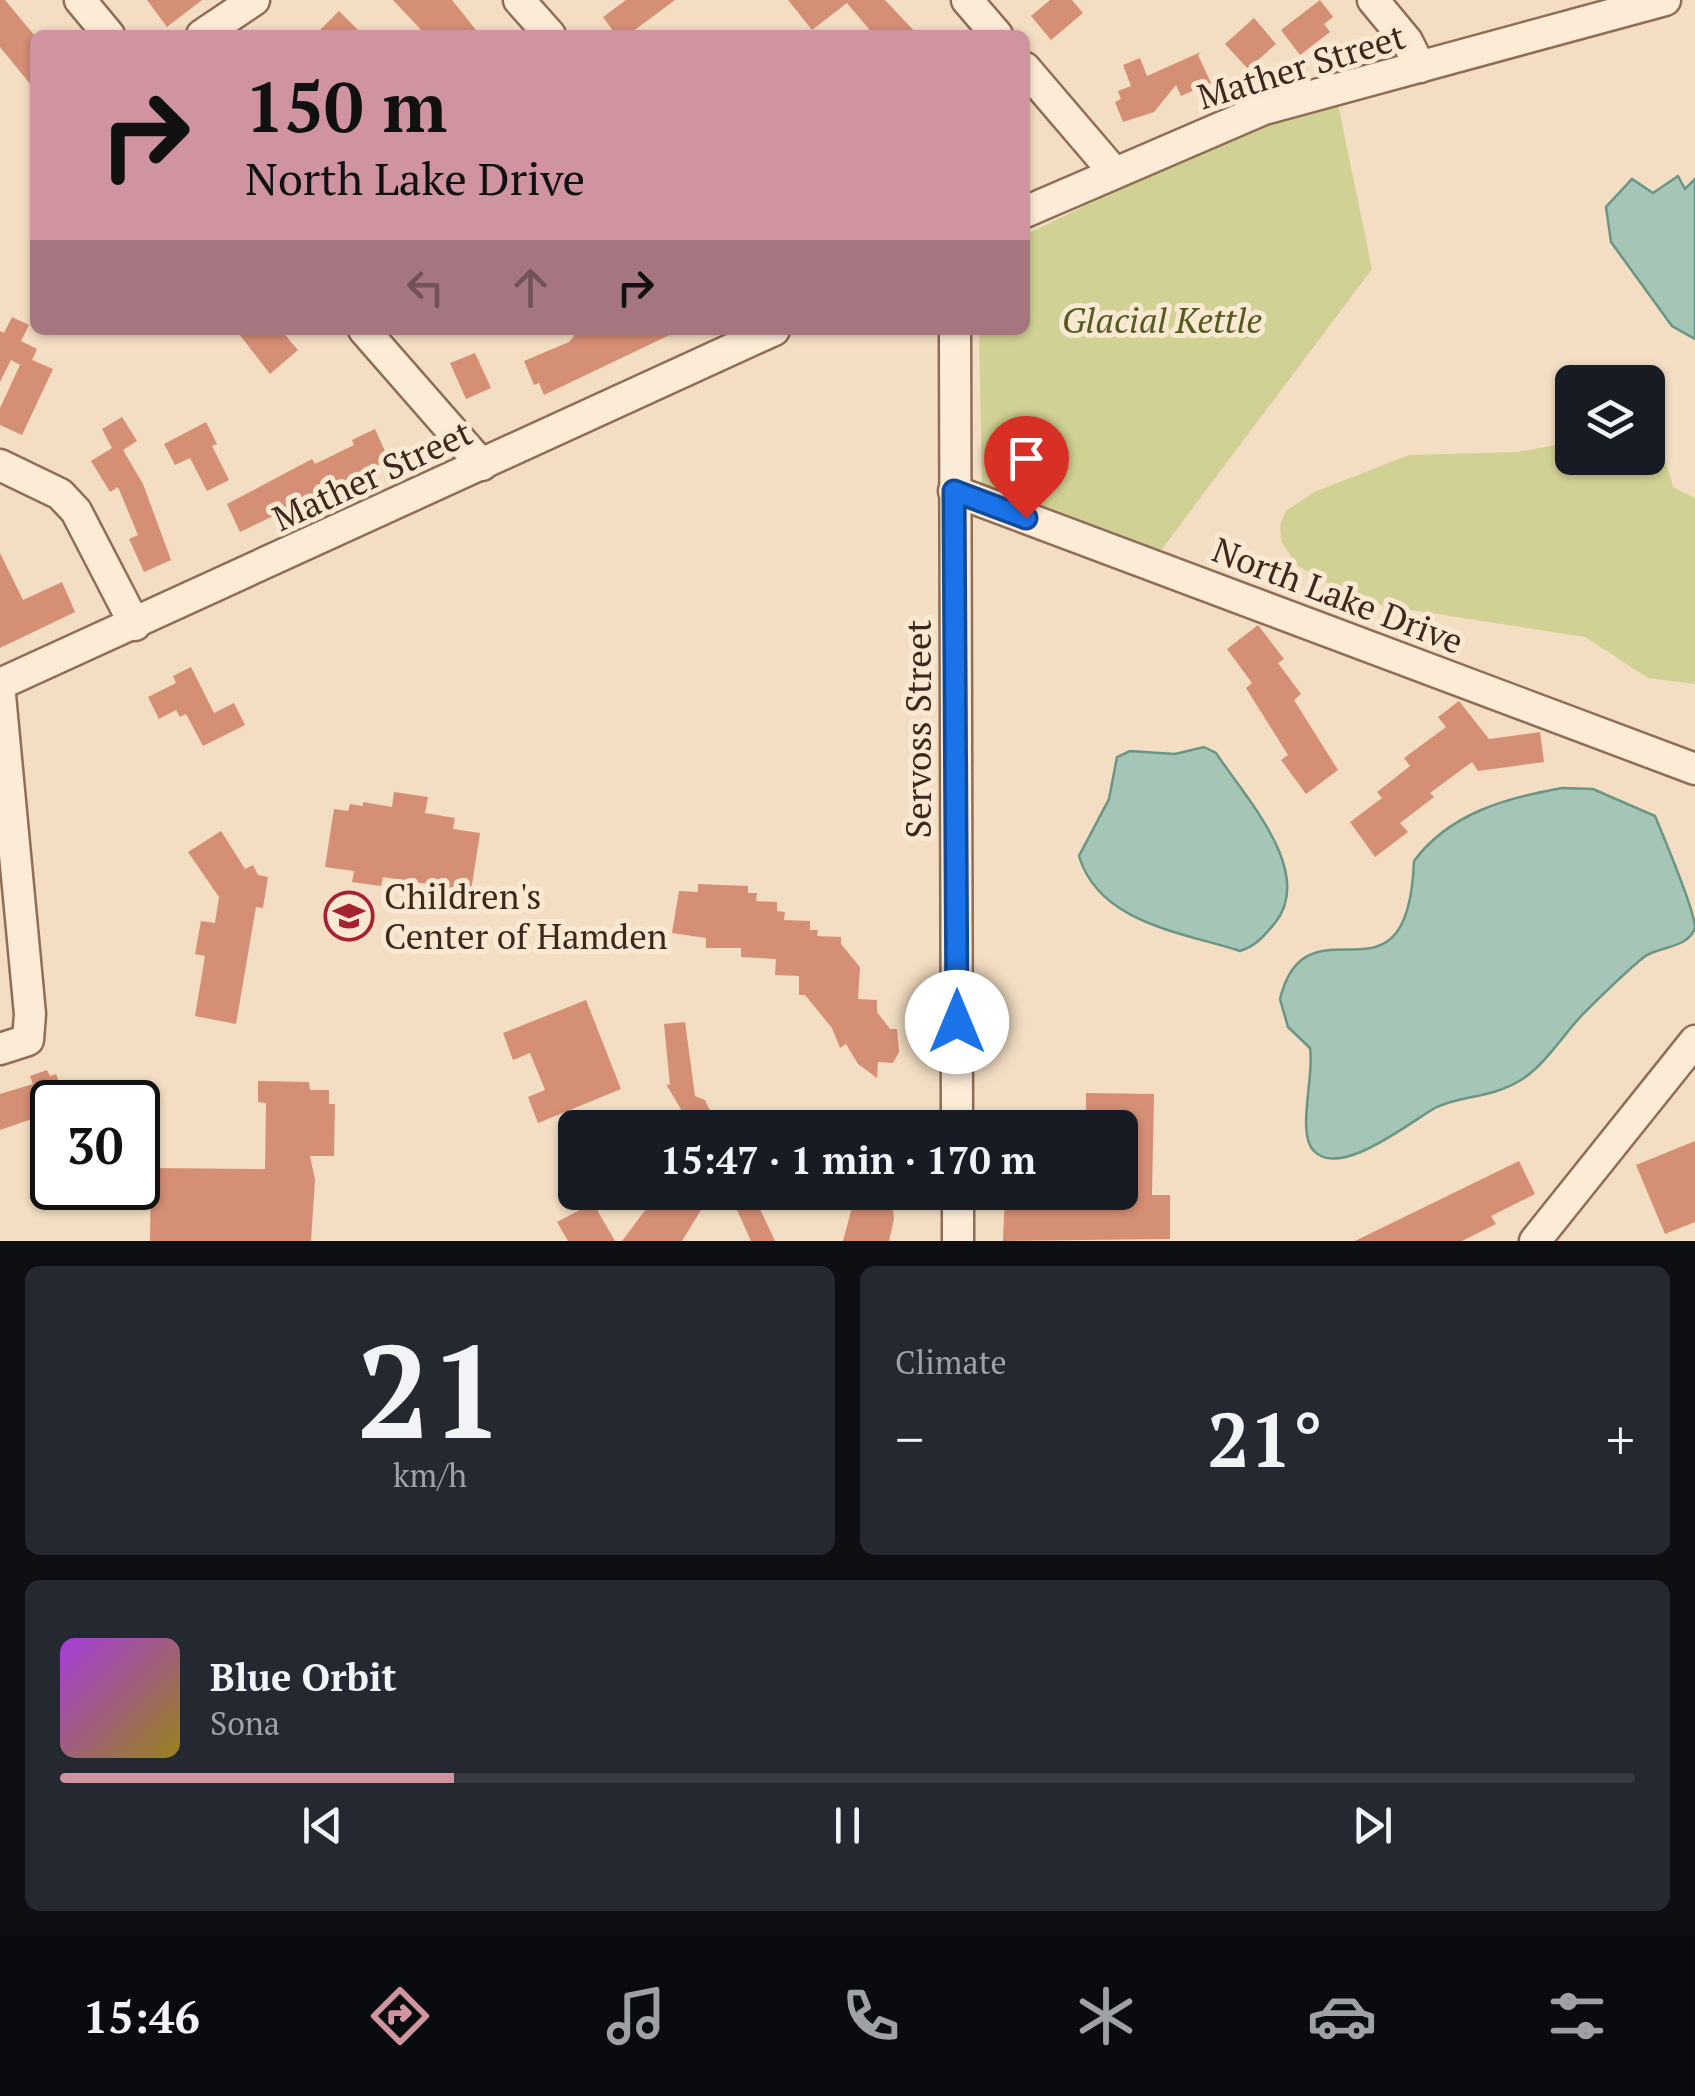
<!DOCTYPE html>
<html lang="en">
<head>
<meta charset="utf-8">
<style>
	:root { --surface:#171b24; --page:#242831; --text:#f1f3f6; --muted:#9ea1a6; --line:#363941; --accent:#cf949f }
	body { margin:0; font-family:"PT Serif",serif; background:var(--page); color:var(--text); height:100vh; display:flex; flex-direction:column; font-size:38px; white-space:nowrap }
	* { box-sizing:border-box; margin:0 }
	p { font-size:32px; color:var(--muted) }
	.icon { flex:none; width:55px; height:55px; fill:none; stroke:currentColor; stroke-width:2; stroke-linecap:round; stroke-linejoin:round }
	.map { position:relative; height:1241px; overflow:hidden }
	.panel { display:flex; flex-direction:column; gap:25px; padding:25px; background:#0d0f14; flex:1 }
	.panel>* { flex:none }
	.banner { position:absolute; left:30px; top:30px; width:1000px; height:305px; border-radius:15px; box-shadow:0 2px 8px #0004; background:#cf949f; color:#111; overflow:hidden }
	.tools { position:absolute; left:1555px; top:365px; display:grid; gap:20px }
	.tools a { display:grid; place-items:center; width:110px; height:110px; border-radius:15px; background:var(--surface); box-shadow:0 2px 8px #0004; font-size:50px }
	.speed { position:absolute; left:30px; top:1080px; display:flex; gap:20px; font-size:50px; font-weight:700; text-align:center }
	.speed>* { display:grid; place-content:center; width:130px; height:130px; border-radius:50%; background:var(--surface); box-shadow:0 2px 8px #0004; line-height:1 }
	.speed .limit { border:5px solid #111; border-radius:15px; background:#fff; color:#111 }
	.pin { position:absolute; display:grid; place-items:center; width:85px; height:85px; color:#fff; margin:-102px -42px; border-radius:50% 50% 50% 0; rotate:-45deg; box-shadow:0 0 10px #0007 }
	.pin .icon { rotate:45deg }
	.me { position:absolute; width:110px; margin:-55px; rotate:0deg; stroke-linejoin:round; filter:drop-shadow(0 0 8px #0008) }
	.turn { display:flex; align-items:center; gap:35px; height:210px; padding:0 50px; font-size:45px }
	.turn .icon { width:130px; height:130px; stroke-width:2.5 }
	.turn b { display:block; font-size:70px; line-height:85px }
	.lanes { display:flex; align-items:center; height:95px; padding:0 50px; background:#0003; justify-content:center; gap:50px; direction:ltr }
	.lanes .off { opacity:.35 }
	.big { font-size:75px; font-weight:700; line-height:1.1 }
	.panel .card { flex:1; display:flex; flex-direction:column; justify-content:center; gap:15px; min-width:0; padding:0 35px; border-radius:15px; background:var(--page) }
	.panel .dial { align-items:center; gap:0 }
	.dial b { font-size:130px; line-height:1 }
	.song { display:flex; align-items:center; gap:30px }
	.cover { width:120px; height:120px; border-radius:15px; background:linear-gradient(135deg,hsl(280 70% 55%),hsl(50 70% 35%)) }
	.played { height:10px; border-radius:5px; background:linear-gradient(90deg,var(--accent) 25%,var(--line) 25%) }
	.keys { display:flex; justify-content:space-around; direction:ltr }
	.heat { display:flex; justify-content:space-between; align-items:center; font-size:55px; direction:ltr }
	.panel .tiles { flex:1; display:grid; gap:25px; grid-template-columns:1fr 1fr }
	.card:last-child { grid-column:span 2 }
	.trip { position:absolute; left:558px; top:1110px; width:580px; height:100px; border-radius:15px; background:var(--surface); box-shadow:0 2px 8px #0004; font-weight:700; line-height:100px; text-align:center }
	.menu { display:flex; height:160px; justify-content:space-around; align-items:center; background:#090b0e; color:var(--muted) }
	.menu .icon { width:70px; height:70px }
	.menu .on { color:var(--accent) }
	.menu b { font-size:45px; color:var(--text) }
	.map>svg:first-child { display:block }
</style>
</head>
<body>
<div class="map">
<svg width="1695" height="1241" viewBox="0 0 1695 1241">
	<rect width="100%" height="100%" fill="#f3dec3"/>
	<g fill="#d2d195">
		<polygon points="1337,99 1372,269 1156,557 982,488 979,330 1025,330 1025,235 1195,152"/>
		<polygon points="1572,442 1572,458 1648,458 1648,444 1665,459 1673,487 1695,498 1695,684 1648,678 1585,637 1385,606 1346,594 1297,565 1281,541 1280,525 1286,511 1314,492 1409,455 1517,452"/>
	</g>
	<g fill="#a5c5b7" stroke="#6b9584" stroke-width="2.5">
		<polygon points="1678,176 1685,189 1695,179 1695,339 1672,326 1611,242 1606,207 1632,179 1653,193"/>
		<path d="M1204,747L1216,753C1244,796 1316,872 1275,923C1264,936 1256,946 1240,951C1181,932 1099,923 1079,856L1109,799L1117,757L1130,751L1175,754Z"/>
		<path d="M1562,788L1593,789L1655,816C1664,838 1695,910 1695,928C1688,949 1658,946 1644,957C1623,974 1602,995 1583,1014C1562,1036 1546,1064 1521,1080C1490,1099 1461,1095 1435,1108C1410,1122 1340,1179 1314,1151C1296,1134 1315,1074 1310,1048L1288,1027L1280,999C1307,890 1408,1022 1414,861C1450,813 1506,798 1562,788Z"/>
	</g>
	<g fill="#d58f75">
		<polygon points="0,0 5,0 35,36 35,90 0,47"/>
		<polygon points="147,0 202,0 167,27"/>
		<polygon points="393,0 452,0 480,35 426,35"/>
		<polygon points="626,0 675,0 628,35 616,35 603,17"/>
		<polygon points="788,0 885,0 918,35 874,35 847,3 812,30"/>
		<polygon points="1050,0 1072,0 1083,13 1051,40 1031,16"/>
		<polygon points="1320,0 1333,17 1324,24 1330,32 1300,55 1281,30"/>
		<polygon points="339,11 363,35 315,35"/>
		<polygon points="1254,18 1276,44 1248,69 1225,44"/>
		<polygon points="1201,52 1198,55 1211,83 1181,96 1176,85 1154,112 1123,122 1115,102 1121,99 1118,91 1131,86 1123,65 1140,58 1147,76"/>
		<polygon points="12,317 29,325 21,341 37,349 32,360 53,369 22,435 0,425 0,408 20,365 11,360 0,382 0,331 4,333"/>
		<polygon points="236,330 281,330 298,350 270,374"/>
		<polygon points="571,330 680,330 544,395 539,383 534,385 524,361 569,342 574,336"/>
		<polygon points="475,353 491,388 466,399 450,363"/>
		<polygon points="122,417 137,441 123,450 143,484 171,560 144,572 129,539 138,535 118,487 110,492 91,461 112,448 102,429"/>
		<polygon points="206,422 217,444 212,446 229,480 207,491 190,458 175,465 164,444"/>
		<polygon points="375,429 389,460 240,532 227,504 312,459 315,464 354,445 352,440"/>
		<polygon points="0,553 23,600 62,582 75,612 0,648"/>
		<polygon points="1258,625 1284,659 1278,663 1301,694 1294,700 1338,770 1306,794 1281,760 1288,755 1246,688 1252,683 1227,649"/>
		<polygon points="191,667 214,713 234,703 245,725 203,746 186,714 180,717 176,710 159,719 148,697 176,683 173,676"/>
		<polygon points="1459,701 1489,739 1540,732 1544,762 1478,771 1472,762 1430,793 1434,797 1400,823 1408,832 1375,857 1350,822 1382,798 1377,792 1410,766 1404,758 1446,727 1438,717"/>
		<polygon points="394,792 428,797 425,813 455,818 453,829 480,833 471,891 383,877 381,886 352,882 354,871 325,867 334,809 348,811 350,804 363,806 363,802 392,807"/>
		<polygon points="221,831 245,869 253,865 258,875 268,877 263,908 256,907 236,1024 195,1016 205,956 195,954 201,921 215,923 219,897 188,852"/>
		<polygon points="698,884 748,886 748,893 757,893 756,901 777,902 777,911 785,912 784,920 810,921 810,930 818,930 817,936 841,937 841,944 860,967 858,999 877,1000 877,1012 890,1029 897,1029 899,1052 893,1063 878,1062 877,1078 858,1064 846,1044 840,1048 832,1028 805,995 799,995 799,976 775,975 776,959 741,957 741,948 706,948 706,938 672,933 679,891 698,892"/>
		<polygon points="586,1000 621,1089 538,1123 528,1097 545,1090 530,1053 513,1060 503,1033"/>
		<polygon points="685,1022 695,1096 705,1100 718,1128 692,1128 666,1084 670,1085 664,1024"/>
		<polygon points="47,1070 50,1076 56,1074 66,1102 52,1102 52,1112 0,1130 0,1094 33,1084 30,1076"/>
		<polygon points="258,1081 309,1082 310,1090 329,1090 329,1104 335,1104 334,1156 310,1156 315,1180 311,1241 150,1241 151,1168 265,1169 266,1103 258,1102"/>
		<polygon points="1086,1093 1154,1094 1152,1195 1170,1195 1170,1239 1003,1241 1005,1192 1120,1192 1120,1128 1086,1128"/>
		<polygon points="1695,1141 1695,1222 1665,1234 1636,1165"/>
		<polygon points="1519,1161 1535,1194 1491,1216 1496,1224 1462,1241 1355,1241"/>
		<polygon points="665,1192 677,1192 701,1210 682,1241 622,1241 652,1201 656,1203"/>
		<polygon points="729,1192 752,1192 775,1241 751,1241"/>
		<polygon points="845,1192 891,1192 887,1208 893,1210 894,1219 889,1241 843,1241 851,1211"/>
		<polygon points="593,1203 615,1241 568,1241 557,1222"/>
	</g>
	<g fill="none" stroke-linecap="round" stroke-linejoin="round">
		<g stroke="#8f6d57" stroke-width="35">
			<g id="minor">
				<polyline points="80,0 109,35"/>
				<polyline points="519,0 550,35"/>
				<polyline points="967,0 997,35"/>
				<polyline points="1373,0 1407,41 1420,67"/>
				<polyline points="202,35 254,0"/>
				<polyline points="1025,68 1113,171"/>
				<polyline points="1025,212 1264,109 1665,0"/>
				<polyline points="364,330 482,465"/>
				<polyline points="955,330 957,1128"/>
				<polyline points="0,465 60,494 76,511 135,625"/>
				<polyline points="954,491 1695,769"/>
				<polyline points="0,684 774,330"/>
				<polyline points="0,695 30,1014 28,1040 0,1049"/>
				<polyline points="958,1192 958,1241"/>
				<polyline points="1535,1241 1695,1041"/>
			</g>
		</g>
		<use href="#minor" stroke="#fcecd7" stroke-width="30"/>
	</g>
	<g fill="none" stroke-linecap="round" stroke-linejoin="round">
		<g stroke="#114b97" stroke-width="25">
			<polyline id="route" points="957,1022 954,491 1026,518"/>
		</g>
		<use href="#route" stroke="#1a73e8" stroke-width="18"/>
	</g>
	<defs>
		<g id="school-ring" transform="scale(2.5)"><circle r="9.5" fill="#f9e9d3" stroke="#a52134" stroke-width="1.5"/><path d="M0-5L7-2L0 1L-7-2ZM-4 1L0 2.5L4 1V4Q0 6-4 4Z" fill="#a52134"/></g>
	</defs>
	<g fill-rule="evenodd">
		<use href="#school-ring" x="349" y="916"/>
	</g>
	<g text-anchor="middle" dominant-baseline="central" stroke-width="10" stroke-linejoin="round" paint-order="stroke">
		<g font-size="35" fill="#3e281d" stroke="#f9e9d3">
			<text transform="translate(1301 66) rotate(-17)">Mather Street</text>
			<text transform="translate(372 475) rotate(-25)">Mather Street</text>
			<text transform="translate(1338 595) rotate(21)">North Lake Drive</text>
			<text transform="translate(918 729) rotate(-90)">Servoss Street</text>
		</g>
		<g font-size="35" font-style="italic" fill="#565c21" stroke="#f9e9d3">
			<text x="1162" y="320">Glacial Kettle</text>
		</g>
		<g font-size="35" fill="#3e281d" stroke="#f9e9d3" text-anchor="start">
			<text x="384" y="896">Children's<tspan x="384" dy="40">Center of Hamden</tspan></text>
		</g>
	</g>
</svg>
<div class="tools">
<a><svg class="icon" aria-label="layers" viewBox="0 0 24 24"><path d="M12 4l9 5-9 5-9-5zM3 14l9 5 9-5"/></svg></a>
</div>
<div class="speed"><div class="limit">30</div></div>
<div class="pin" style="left:1026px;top:518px;background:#d93025"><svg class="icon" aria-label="arrive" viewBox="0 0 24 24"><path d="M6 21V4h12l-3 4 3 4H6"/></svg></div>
<svg class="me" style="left:957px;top:1022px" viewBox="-20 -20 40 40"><circle r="19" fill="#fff"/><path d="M0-13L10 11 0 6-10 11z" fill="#1a73e8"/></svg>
<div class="trip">15:47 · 1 min · 170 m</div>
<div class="banner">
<div class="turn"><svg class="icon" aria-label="right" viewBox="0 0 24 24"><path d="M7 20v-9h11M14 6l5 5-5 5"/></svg><div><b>150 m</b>North Lake Drive</div></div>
<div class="lanes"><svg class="icon off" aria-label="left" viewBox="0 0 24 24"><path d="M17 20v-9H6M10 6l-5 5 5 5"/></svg><svg class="icon off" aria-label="ahead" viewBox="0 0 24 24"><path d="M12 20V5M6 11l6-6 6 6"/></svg><svg class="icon" aria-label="right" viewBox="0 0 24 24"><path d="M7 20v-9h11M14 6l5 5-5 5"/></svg></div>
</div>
</div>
<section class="panel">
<div class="tiles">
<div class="card dial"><b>21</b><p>km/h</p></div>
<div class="card"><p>Climate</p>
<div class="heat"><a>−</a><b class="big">21°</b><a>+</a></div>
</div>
<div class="card">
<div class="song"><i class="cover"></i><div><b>Blue Orbit</b><p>Sona</p></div></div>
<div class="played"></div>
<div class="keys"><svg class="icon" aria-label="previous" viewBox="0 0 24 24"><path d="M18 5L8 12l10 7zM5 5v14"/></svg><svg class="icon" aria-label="pause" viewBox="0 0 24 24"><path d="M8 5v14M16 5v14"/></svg><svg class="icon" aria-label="next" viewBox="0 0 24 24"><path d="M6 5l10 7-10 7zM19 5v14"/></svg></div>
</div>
</div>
</section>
<nav class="menu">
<b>15:46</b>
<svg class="icon on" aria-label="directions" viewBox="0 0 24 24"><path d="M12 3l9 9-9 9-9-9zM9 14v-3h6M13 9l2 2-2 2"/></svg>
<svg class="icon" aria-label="music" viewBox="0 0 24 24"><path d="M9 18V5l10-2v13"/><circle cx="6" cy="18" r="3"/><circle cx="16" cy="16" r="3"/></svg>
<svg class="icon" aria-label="phone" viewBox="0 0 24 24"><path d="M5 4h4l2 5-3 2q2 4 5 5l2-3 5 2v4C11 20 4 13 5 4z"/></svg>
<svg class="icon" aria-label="climate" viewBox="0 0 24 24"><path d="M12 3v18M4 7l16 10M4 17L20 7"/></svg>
<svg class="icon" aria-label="car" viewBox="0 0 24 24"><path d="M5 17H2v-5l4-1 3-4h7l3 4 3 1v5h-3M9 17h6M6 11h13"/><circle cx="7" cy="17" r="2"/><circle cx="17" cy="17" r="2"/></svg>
<svg class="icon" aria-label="filters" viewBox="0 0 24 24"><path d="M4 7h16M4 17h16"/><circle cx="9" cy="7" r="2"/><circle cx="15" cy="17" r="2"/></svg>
</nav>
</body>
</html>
